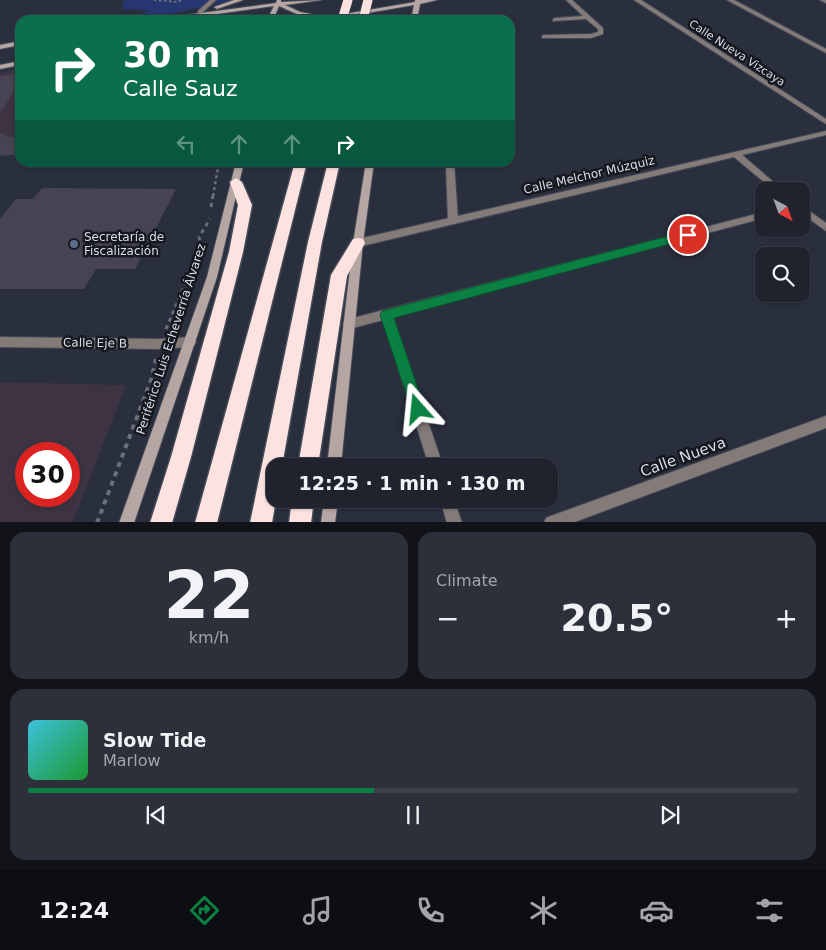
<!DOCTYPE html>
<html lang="en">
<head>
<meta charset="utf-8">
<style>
	:root { --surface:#20232e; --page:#2d2f3a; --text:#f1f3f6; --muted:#a2a4aa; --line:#3d404a; --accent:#0b8043 }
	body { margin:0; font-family:"DejaVu Sans",sans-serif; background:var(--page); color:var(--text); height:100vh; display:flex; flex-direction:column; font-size:19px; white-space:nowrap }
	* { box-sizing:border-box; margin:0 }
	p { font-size:16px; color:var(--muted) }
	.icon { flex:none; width:28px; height:28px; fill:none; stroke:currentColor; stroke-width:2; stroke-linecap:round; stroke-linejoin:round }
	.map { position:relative; height:522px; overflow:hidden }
	.details { display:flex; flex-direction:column; gap:10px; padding:10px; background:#121319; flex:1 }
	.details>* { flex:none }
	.top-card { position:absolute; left:15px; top:15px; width:500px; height:152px; border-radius:15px; box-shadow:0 1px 4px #0004,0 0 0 1px var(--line); background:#0b6e4f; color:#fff; overflow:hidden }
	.needle { width:32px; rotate:139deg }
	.fabs { position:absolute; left:755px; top:182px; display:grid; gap:10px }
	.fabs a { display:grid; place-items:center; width:55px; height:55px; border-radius:10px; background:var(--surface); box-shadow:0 1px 4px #0004,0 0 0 1px var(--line); font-size:25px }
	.speed { position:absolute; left:15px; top:442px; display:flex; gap:10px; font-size:25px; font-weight:700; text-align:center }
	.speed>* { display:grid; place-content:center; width:65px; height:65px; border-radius:50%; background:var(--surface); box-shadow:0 1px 4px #0004,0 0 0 1px var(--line); line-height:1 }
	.speed .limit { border:8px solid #d22; background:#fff; color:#111 }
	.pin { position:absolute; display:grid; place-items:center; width:42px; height:42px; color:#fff; margin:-21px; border:2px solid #fff; border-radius:50%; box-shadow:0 1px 5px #0007 }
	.me { position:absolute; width:55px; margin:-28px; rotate:342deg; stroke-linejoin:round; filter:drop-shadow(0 0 4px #0008) }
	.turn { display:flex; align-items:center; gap:18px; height:105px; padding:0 25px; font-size:22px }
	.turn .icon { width:65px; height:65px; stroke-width:2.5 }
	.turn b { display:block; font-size:35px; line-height:42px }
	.lanes { display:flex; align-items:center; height:48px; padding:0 25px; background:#0003; justify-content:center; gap:25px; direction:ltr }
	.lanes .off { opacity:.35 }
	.big { font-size:38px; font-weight:600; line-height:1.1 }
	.details .card { flex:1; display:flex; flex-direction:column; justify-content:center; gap:8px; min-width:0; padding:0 18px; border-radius:15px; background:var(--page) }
	.details .dial { align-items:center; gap:0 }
	.dial b { font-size:65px; line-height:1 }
	.song { display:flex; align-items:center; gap:15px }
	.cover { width:60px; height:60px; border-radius:8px; background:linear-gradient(135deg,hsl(190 70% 55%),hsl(130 70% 35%)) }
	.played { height:5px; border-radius:2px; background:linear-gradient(90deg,var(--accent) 45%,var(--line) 45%) }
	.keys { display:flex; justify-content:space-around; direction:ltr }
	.heat { display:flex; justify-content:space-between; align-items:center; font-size:28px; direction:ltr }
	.details .tiles { flex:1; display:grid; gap:10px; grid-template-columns:1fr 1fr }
	.card:last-child { grid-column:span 2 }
	.trip { position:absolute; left:266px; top:458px; width:292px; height:50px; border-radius:15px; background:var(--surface); box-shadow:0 1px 4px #0004,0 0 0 1px var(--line); font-weight:600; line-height:50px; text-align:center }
	.menu { display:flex; height:80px; justify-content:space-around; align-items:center; background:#0d0e12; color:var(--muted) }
	.menu .icon { width:35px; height:35px }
	.menu .selected { color:var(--accent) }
	.menu b { font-size:22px; color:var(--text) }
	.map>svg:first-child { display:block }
</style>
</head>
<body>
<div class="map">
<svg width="826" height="523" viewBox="0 0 826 523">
	<rect width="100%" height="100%" fill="#2a2f3e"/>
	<g fill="#3d3342" fill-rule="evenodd">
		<polygon points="20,68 20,154 0,156 0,73"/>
		<path d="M0,382L126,385L73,522H0ZM26,454H69V496H26Z"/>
	</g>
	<polygon fill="#263670" points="124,0 233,0 143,20 140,16 147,11 136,9 122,10"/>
	<g fill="#484353">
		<polygon points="15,74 20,78 20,83 0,113 0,76"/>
		<polygon points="0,133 9,137 20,136 20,154 0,156"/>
		<polygon points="42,188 176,189 135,269 96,269 84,289 0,289 0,219 16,199 33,199"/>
	</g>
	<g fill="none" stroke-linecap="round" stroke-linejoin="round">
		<g stroke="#464b59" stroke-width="2">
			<g id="lane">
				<polygon points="210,0 216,0 202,13 198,13 198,11"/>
				<polygon points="566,0 572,0 603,28 603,34 591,38 542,38 542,36 544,35 591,34 598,32 598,29 586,19 553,21 553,19 555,18 583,16"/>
				<polygon points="372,162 454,162 458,220 456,222 453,223 448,220 446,167 376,165"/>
			</g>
		</g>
		<g stroke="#464b59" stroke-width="2">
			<g id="street">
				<polygon points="634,0 641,0 826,119 826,124"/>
				<polygon points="727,0 734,0 826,49 826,53"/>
				<polygon points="820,0 826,0 826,3"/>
				<polygon points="826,131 826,135 742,155 784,191 775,191 734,157 358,247 353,243 358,239"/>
				<polygon points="801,205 826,223 826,231 801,213"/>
				<polygon points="764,212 764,218 393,317 443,466 429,466 383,320 349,329 345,327 343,324 345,321 349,319"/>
				<polygon points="0,337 160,339 190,337 194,338 196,342 194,346 190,347 160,349 0,347"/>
				<polygon points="826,416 826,428 572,523 544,523 546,518 551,516"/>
				<polygon points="440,499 454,499 462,523 447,523"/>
			</g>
		</g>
		<g stroke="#464b59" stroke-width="2">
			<g id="secondary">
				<polygon points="234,0 243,0 217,9 214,7"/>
				<polygon points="277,0 281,0 281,2 322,0 285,5 300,12 327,17 415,2 415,0 437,0 420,4 417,20 411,20 414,5 327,20 314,20 319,18 297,14 279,6 273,20 267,20 274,6 175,20 160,20 163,18 276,3"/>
				<polygon points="20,41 20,45 0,49 0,45"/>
				<polygon points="20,61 20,65 0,69 0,65"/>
				<polygon points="236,162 244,162 217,277 134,523 119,523 207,277"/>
				<polygon points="366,162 374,162 363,243 341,466 327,466 353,243"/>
				<polygon points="324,499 338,499 335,523 321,523"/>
			</g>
		</g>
		<g stroke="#464b59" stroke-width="3">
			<g id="highway">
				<polygon points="295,162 307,162 217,523 195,523"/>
				<polygon points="328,162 340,162 322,242 282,466 275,466 276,499 272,523 250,523 308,242"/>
				<polygon points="236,178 242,182 252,205 243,252 191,457 172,523 150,523 171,457 229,252 238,205 230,182"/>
				<polygon points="358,238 363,239 365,243 347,276 318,466 298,466 331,275 353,239"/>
				<polygon points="292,499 314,499 311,523 289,523"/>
			</g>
		</g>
		<polyline stroke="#6a6f7c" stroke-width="2" stroke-dasharray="2.5 2.5" stroke-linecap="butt" points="154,0 178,2 182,0"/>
		<polyline stroke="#6a6f7c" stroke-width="2.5" stroke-dasharray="3 3" stroke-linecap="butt" points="213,196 219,162"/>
		<g stroke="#6a6f7c" stroke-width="3" stroke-dasharray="4 4" stroke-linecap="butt">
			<polyline points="211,207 213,195"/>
			<polyline points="166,329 201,247 199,237 210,219"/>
		</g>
		<polyline stroke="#6a6f7c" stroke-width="4" stroke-dasharray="5 5" stroke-linecap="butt" points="97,523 151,380 156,359"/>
		<use href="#lane" fill="#847b79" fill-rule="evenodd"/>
		<use href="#street" fill="#847b79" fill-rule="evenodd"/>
		<use href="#secondary" fill="#b5a5a3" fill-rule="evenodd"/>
		<use href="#highway" fill="#fce3e0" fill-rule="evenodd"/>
		<g stroke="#464b59" stroke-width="10" stroke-linecap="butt">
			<g id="highway-bridge">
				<polyline points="342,20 348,0"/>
				<polyline points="363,20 368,0"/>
			</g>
		</g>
		<use href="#highway-bridge" stroke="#fce3e0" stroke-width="9"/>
	</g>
	<polygon fill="#0b8043" stroke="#07532c" points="688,231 692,232 694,235 692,238 394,318 425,409 423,414 418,416 413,414 380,315 382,311"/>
	<circle fill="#5c6f8a" stroke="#15181e" stroke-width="2" cx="74" cy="244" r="5"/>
	<g text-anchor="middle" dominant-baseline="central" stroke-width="5" stroke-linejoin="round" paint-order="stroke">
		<g font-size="11" fill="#d9dde7" stroke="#15181e">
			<text transform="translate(737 53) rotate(33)">Calle Nueva Vizcaya</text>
		</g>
		<g font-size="12" fill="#d9dde7" stroke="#15181e">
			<text transform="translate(589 175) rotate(-13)">Calle Melchor Múzquiz</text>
			<text transform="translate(171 339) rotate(-72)">Periférico Luis Echeverría Álvarez</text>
			<text transform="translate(95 343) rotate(1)">Calle Eje B</text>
		</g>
		<g font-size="12" fill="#d9dde7" stroke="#15181e" text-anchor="start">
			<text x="84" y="237">Secretaría de<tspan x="84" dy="14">Fiscalización</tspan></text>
		</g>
		<g font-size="15" fill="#d9dde7" stroke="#15181e">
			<text transform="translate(683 457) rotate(-20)">Calle Nueva</text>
		</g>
	</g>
</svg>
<div class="fabs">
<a><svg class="needle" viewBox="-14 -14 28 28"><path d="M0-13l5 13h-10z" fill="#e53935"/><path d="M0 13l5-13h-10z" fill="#a2a4aa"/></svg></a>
<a><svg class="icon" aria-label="search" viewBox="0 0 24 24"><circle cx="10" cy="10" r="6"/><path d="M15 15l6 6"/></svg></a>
</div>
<div class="speed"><div class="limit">30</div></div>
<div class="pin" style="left:688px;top:235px;background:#d93025"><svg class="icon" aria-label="arrive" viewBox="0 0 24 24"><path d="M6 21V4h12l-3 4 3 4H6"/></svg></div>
<svg class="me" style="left:418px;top:409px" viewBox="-20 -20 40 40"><path d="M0-17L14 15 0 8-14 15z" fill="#0b8043" stroke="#fff" stroke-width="4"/></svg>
<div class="trip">12:25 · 1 min · 130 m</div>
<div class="top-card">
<div class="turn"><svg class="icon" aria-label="right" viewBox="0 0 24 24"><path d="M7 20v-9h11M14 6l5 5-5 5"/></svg><div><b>30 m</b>Calle Sauz</div></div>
<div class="lanes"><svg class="icon off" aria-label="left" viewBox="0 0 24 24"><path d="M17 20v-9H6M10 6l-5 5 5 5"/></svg><svg class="icon off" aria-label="ahead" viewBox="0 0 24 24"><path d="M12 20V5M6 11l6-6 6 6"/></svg><svg class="icon off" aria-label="ahead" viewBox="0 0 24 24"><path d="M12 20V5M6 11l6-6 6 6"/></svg><svg class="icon" aria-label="right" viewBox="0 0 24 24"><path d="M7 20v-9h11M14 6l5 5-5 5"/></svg></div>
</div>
</div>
<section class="details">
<div class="tiles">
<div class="card dial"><b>22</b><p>km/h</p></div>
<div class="card"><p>Climate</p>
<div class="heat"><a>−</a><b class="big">20.5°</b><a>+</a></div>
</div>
<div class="card">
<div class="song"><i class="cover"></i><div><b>Slow Tide</b><p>Marlow</p></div></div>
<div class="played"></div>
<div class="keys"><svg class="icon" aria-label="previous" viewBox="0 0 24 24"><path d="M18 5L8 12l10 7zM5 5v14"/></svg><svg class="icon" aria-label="pause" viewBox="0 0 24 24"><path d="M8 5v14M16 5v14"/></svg><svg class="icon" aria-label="next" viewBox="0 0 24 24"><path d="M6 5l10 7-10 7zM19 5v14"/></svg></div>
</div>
</div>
</section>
<nav class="menu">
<b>12:24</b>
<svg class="icon selected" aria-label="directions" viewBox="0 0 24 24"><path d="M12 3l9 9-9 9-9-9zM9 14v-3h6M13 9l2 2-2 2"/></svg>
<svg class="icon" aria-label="music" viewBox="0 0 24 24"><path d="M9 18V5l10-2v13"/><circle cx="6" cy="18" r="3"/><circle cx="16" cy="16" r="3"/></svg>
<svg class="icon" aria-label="phone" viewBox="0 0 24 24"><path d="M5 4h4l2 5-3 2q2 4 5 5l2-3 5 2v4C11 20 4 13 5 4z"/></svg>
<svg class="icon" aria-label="climate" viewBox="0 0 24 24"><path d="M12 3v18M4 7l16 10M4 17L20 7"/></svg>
<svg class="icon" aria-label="car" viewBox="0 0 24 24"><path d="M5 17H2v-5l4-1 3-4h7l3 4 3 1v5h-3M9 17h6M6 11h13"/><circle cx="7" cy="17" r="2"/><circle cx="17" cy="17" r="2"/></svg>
<svg class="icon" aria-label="filters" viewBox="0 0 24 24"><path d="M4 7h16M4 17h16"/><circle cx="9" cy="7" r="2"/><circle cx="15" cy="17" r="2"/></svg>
</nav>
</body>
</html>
